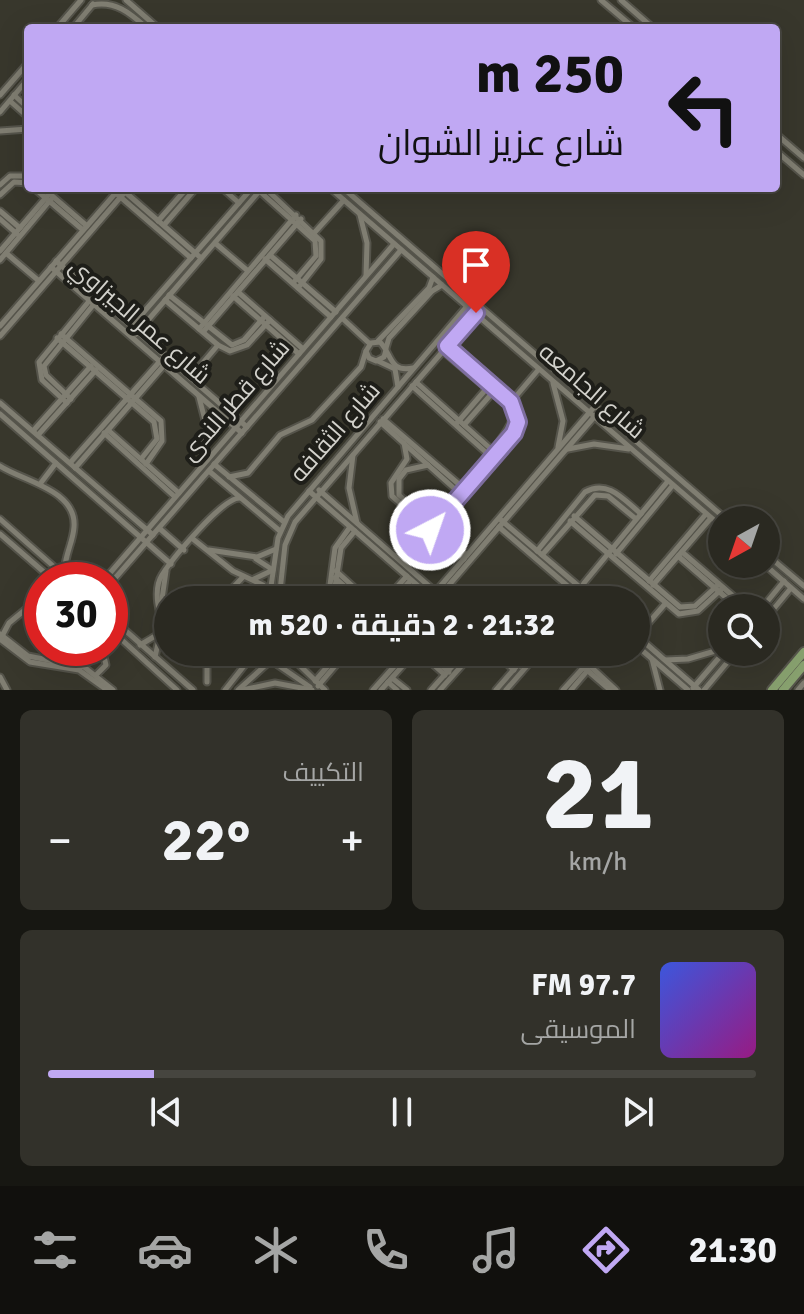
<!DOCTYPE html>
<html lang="ar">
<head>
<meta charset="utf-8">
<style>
	:root { --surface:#2a2921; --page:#32312a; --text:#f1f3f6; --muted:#a5a6a5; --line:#46453f; --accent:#c0a8f3 }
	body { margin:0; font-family:Signika,Cairo,sans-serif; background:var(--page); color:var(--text); direction:rtl; height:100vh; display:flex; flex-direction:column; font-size:30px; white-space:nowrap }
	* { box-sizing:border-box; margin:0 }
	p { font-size:26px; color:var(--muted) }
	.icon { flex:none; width:44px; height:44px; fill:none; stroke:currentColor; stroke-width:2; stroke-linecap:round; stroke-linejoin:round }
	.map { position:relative; height:690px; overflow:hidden; direction:ltr }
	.drawer { display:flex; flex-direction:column; gap:20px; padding:20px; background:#171712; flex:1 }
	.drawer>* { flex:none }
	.banner { position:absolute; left:24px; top:24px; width:756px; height:168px; border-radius:8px; box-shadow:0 8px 32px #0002,0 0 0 2px var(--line); direction:rtl; background:#c0a8f3; color:#111; overflow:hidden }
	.needle { width:52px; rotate:220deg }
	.buttons { position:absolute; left:708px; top:506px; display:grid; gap:16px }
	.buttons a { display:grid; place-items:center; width:72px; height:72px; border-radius:50%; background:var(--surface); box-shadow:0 8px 32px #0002,0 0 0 2px var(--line); font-size:40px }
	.speed { position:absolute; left:24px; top:562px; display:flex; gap:16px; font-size:40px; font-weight:700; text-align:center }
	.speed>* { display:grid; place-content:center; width:104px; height:104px; border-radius:50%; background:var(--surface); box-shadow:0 8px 32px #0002,0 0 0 2px var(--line); line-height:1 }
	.speed .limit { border:12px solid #d22; background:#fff; color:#111 }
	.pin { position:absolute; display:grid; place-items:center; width:68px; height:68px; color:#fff; margin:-82px -34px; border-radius:50% 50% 50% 0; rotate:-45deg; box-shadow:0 0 8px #0007 }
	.pin .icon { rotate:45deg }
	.me { position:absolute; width:88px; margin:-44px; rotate:41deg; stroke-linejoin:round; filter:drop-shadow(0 0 6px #0008) }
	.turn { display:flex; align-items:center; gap:28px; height:168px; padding:0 24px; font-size:36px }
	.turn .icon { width:104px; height:104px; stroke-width:2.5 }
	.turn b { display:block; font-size:56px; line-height:68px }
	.big { font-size:60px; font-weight:700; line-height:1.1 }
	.drawer .card { flex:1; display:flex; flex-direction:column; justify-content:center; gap:12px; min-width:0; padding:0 28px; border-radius:12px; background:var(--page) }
	.drawer .dial { align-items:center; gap:0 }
	.dial b { font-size:104px; line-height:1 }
	.song { display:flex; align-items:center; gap:24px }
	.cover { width:96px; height:96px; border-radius:12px; background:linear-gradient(135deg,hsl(230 70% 55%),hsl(310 70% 35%)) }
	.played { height:8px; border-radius:4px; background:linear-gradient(90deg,var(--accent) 15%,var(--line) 15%) }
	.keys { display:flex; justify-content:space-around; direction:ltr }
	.heat { display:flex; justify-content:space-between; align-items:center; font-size:44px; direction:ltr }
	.drawer .tiles { flex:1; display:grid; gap:20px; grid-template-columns:1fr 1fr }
	.card:last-child { grid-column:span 2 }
	.trip { position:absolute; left:154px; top:586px; width:496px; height:80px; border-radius:40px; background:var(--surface); box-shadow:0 8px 32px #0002,0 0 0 2px var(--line); font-weight:700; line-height:80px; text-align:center; direction:rtl }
	.tab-bar { display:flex; height:128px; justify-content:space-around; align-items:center; background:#11100d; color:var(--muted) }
	.tab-bar .icon { width:56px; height:56px }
	.tab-bar .current { color:var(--accent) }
	.tab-bar b { font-size:36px; color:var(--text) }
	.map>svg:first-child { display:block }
</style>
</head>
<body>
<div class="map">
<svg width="804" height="690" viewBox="0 0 804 690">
	<rect width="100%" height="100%" fill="#38372c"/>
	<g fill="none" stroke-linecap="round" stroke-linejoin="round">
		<g stroke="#55544b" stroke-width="9">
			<g id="minor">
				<polyline points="126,0 158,28"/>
				<polyline points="601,0 634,28"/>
				<polyline points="621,0 653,28"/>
				<path d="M92,5C116,0 131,14 147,28"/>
				<polyline points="57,28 81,0"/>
				<polyline points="73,28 93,4"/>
				<polyline points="0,95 28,63"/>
				<polyline points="14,95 28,108"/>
				<polyline points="10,101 28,117"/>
				<polyline points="0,112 28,79"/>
				<polyline points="0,131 28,129"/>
				<polyline points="776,134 804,158"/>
				<polyline points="776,151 804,175"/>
				<polyline points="0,185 10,176 28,176"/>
				<polyline points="34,188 83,230"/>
				<polyline points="43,188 87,226"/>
				<polyline points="110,188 191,258"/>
				<polyline points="222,188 239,203"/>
				<polyline points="256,188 315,241 316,256 293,283"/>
				<polyline points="265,188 321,241 321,259 298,288"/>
				<polyline points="330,188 722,527"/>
				<polyline points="343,188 727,520"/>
				<polyline points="124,191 201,258"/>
				<polyline points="0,195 14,182 28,183"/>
				<polyline points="0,211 20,228"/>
				<polyline points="360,215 367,243 366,276"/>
				<polyline points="0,219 17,234"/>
				<polyline points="158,221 187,188"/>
				<polyline points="164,225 196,188"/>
				<polyline points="315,232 344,200"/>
				<polyline points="215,243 248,271"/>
				<polyline points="0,251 49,194"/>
				<polyline points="6,253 39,281"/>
				<polyline points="270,255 336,312"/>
				<polyline points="265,259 331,317"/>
				<polyline points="0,260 53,197"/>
				<polyline points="56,261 247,427"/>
				<polyline points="51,267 242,433"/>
				<polyline points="238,292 303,349"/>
				<polyline points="169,295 232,345 244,340 265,316"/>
				<polyline points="233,296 299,354"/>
				<polyline points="165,300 218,345 230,351 247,345 270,320"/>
				<polyline points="342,318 370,344"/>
				<polyline points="0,326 120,188"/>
				<polyline points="129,329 252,188"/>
				<polyline points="199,329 296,215"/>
				<polyline points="203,332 301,219"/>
				<polyline points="61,334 161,421 162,441 146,464"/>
				<polyline points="136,334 262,188"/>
				<polyline points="0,336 125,192"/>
				<polyline points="57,338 154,422 157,439 141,459"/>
				<polyline points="378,341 429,288 433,277"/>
				<polyline points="386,348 389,338 432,291 442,285"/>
				<path d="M386,350L384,357L376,361L369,358L366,351L371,343L380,342C392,354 389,373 413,368"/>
				<polyline points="378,361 395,369 398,387"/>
				<polyline points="190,378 218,345"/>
				<polyline points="416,382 492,450"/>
				<polyline points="553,383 563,421 558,447"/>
				<polyline points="412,386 489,455"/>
				<polyline points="199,397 207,428 201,465"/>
				<polyline points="71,399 46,375 44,366 94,304"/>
				<polyline points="511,402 539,369"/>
				<polyline points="0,403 153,535"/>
				<polyline points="67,403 42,380 39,362 90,300"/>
				<polyline points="0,414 171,564"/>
				<polyline points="383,419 461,486"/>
				<polyline points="380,422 457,491"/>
				<polyline points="457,423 487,388"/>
				<polyline points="464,425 494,391"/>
				<polyline points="108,430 179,493"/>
				<polyline points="33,431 91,366"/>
				<polyline points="104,433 175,497"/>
				<polyline points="38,435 96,370"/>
				<polyline points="404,443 407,459 391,483 392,496 464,559"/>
				<polyline points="568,449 594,444 629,449"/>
				<polyline points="353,455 349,488 357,523"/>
				<polyline points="70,463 161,360"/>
				<polyline points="214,464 284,522"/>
				<polyline points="428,465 406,470 399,479 399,495 467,555"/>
				<path d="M0,466C23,481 77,490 74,527C73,544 63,557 65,576"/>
				<polyline points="75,468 166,363"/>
				<polyline points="209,471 280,531"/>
				<polyline points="229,477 248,473 280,435 312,420 361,367 366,351"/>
				<polyline points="40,484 56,463"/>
				<polyline points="319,490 445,600"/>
				<polyline points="309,491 432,598"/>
				<polyline points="574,516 680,607 695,606 719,584"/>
				<polyline points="0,519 69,580"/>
				<polyline points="501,520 595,600"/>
				<polyline points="570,521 679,614 698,611 723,588"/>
				<path d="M425,526C444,505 509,439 513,416L508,406L443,351"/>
				<polyline points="499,527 584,600 588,595"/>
				<polyline points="159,528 184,550"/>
				<polyline points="430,530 514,433 518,422 511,402 447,346"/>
				<polyline points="0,534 53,580"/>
				<polyline points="193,539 233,571 263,585 269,593"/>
				<polyline points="209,550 257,557 276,549"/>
				<path d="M537,551L585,492C608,479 624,500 641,514"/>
				<polyline points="682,552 747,608"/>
				<polyline points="616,554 673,485"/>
				<polyline points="766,554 804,586"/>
				<polyline points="542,555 595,495 608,496 636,519"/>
				<polyline points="678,556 738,608"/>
				<polyline points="764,564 804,599"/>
				<polyline points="166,571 162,599 168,624"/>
				<polyline points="336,571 368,600"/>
				<polyline points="335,578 360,600"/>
				<polyline points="254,579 273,570 256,559"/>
				<polyline points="104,580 394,244"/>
				<polyline points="649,581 706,514"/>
				<polyline points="110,584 401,250"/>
				<polyline points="653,585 711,518"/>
				<polyline points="431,597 595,406"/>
				<polyline points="221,600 243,577"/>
				<polyline points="269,600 278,538 288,516 467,306"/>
				<polyline points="279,600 285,545 295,522 476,313"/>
				<polyline points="328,600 335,548 350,527"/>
				<polyline points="333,600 341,548 355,531"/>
				<polyline points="385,600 407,576"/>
				<polyline points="393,600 411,580"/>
				<polyline points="436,600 595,416"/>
				<polyline points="574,600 584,583 668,481"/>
				<polyline points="762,608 784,581"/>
				<polyline points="110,617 193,690"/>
				<polyline points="766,618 791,588"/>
				<polyline points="110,629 177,690"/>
				<path d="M167,629C158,617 153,589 162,575C172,559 223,497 240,498"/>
				<polyline points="0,634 28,656 84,667 113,690"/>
				<polyline points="636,635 699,690"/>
				<polyline points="637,636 665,604"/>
				<polyline points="1,638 9,623 37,600 42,588"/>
				<polyline points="0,639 30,662 79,670 107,690"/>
				<polyline points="140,645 167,629"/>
				<polyline points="636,645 688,690"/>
				<polyline points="69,648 72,667"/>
				<polyline points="200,652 207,660 207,682"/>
				<polyline points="258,652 261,659 271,663 281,659 284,652"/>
				<polyline points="286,652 325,690"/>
				<polyline points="419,652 445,675"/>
				<polyline points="426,652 449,672"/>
				<polyline points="494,652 514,670"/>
				<polyline points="505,652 520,666"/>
				<polyline points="566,652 610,690"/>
				<polyline points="575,652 616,690"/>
				<polyline points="155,657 160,635"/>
				<polyline points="652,659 660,690"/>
				<polyline points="665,660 688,659 722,649"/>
				<polyline points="275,663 310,687"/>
				<polyline points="96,675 106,665 102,648"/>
				<polyline points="0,677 7,690"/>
				<polyline points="392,678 407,690"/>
				<polyline points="315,681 340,652"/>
				<polyline points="388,682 397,690"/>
				<polyline points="318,686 347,652"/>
				<polyline points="693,688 724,652"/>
				<polyline points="225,690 255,652"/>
				<polyline points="238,690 268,663"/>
				<polyline points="242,690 275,683 312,690"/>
				<polyline points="373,690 407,652"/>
				<polyline points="381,690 415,652"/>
				<polyline points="431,690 465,652"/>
				<polyline points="440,690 474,652"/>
				<polyline points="496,690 529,652"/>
				<polyline points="506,690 539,652"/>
				<polyline points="563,690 584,667"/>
				<polyline points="571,690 588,670"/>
				<polyline points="704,690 736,652"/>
				<polyline points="798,690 804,683"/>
			</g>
		</g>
		<g stroke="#55544b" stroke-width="12">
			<g id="major">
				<polyline points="772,690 804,652"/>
				<polyline points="783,690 804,665"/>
			</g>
		</g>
		<use href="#minor" stroke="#807e72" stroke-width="5"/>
		<use href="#major" stroke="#87a06e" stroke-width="8"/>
	</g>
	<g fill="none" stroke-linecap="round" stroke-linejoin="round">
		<g stroke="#7d6d9e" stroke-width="20">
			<polyline id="route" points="430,530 514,433 518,422 511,402 447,346 476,313"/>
		</g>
		<use href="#route" stroke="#c0a8f3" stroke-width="14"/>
	</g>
	<g text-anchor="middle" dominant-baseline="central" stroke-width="8" stroke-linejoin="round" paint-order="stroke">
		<g font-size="24" fill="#d3d2cc" stroke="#1e1e19">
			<text transform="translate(140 321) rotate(41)">شارع عمر الجيزاوي</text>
			<text transform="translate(592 391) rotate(41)">شارع الجامعه</text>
			<text transform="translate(235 400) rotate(-49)">شارع قطر الندى</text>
			<text transform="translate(335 432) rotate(-49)">شارع الثقافه</text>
		</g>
	</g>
</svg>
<div class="buttons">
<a><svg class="needle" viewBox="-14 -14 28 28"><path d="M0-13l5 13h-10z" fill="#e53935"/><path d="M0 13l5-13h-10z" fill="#a5a6a5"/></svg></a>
<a><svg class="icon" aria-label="search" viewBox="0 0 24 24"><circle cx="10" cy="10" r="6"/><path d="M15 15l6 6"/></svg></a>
</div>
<div class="speed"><div class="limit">30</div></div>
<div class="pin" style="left:476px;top:313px;background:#d93025"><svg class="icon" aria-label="arrive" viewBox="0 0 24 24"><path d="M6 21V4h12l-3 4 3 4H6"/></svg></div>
<svg class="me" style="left:430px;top:530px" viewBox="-20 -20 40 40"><circle r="17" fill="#c0a8f3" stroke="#fff" stroke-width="3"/><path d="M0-11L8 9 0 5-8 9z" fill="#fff"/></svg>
<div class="trip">21:32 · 2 دقيقة · 520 m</div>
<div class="banner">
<div class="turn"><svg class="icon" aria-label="left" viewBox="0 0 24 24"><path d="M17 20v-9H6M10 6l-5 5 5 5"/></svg><div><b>250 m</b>شارع عزيز الشوان</div></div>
</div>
</div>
<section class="drawer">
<div class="tiles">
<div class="card dial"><b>21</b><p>km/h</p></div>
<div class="card"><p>التكييف</p>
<div class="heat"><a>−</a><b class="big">22°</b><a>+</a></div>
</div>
<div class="card">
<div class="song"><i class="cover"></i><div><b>97.7 FM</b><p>الموسيقى</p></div></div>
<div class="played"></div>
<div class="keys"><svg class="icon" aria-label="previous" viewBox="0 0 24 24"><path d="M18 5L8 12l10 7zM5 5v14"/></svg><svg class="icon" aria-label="pause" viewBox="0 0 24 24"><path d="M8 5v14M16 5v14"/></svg><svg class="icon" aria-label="next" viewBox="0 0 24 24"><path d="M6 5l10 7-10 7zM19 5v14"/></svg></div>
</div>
</div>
</section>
<nav class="tab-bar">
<b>21:30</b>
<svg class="icon current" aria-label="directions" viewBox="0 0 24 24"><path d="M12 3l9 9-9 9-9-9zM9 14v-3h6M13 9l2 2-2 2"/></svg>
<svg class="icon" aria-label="music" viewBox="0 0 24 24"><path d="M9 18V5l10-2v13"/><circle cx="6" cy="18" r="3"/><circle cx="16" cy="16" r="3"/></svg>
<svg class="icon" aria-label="phone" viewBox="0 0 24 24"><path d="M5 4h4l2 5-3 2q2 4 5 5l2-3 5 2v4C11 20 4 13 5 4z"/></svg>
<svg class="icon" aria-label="climate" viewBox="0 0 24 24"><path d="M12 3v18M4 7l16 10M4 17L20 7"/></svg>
<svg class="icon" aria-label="car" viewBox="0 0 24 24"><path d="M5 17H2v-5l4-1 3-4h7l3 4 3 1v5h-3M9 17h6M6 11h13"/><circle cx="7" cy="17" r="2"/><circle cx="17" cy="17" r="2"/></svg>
<svg class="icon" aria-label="filters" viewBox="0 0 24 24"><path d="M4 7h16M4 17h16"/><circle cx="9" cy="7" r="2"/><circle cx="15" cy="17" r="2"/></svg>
</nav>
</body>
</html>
